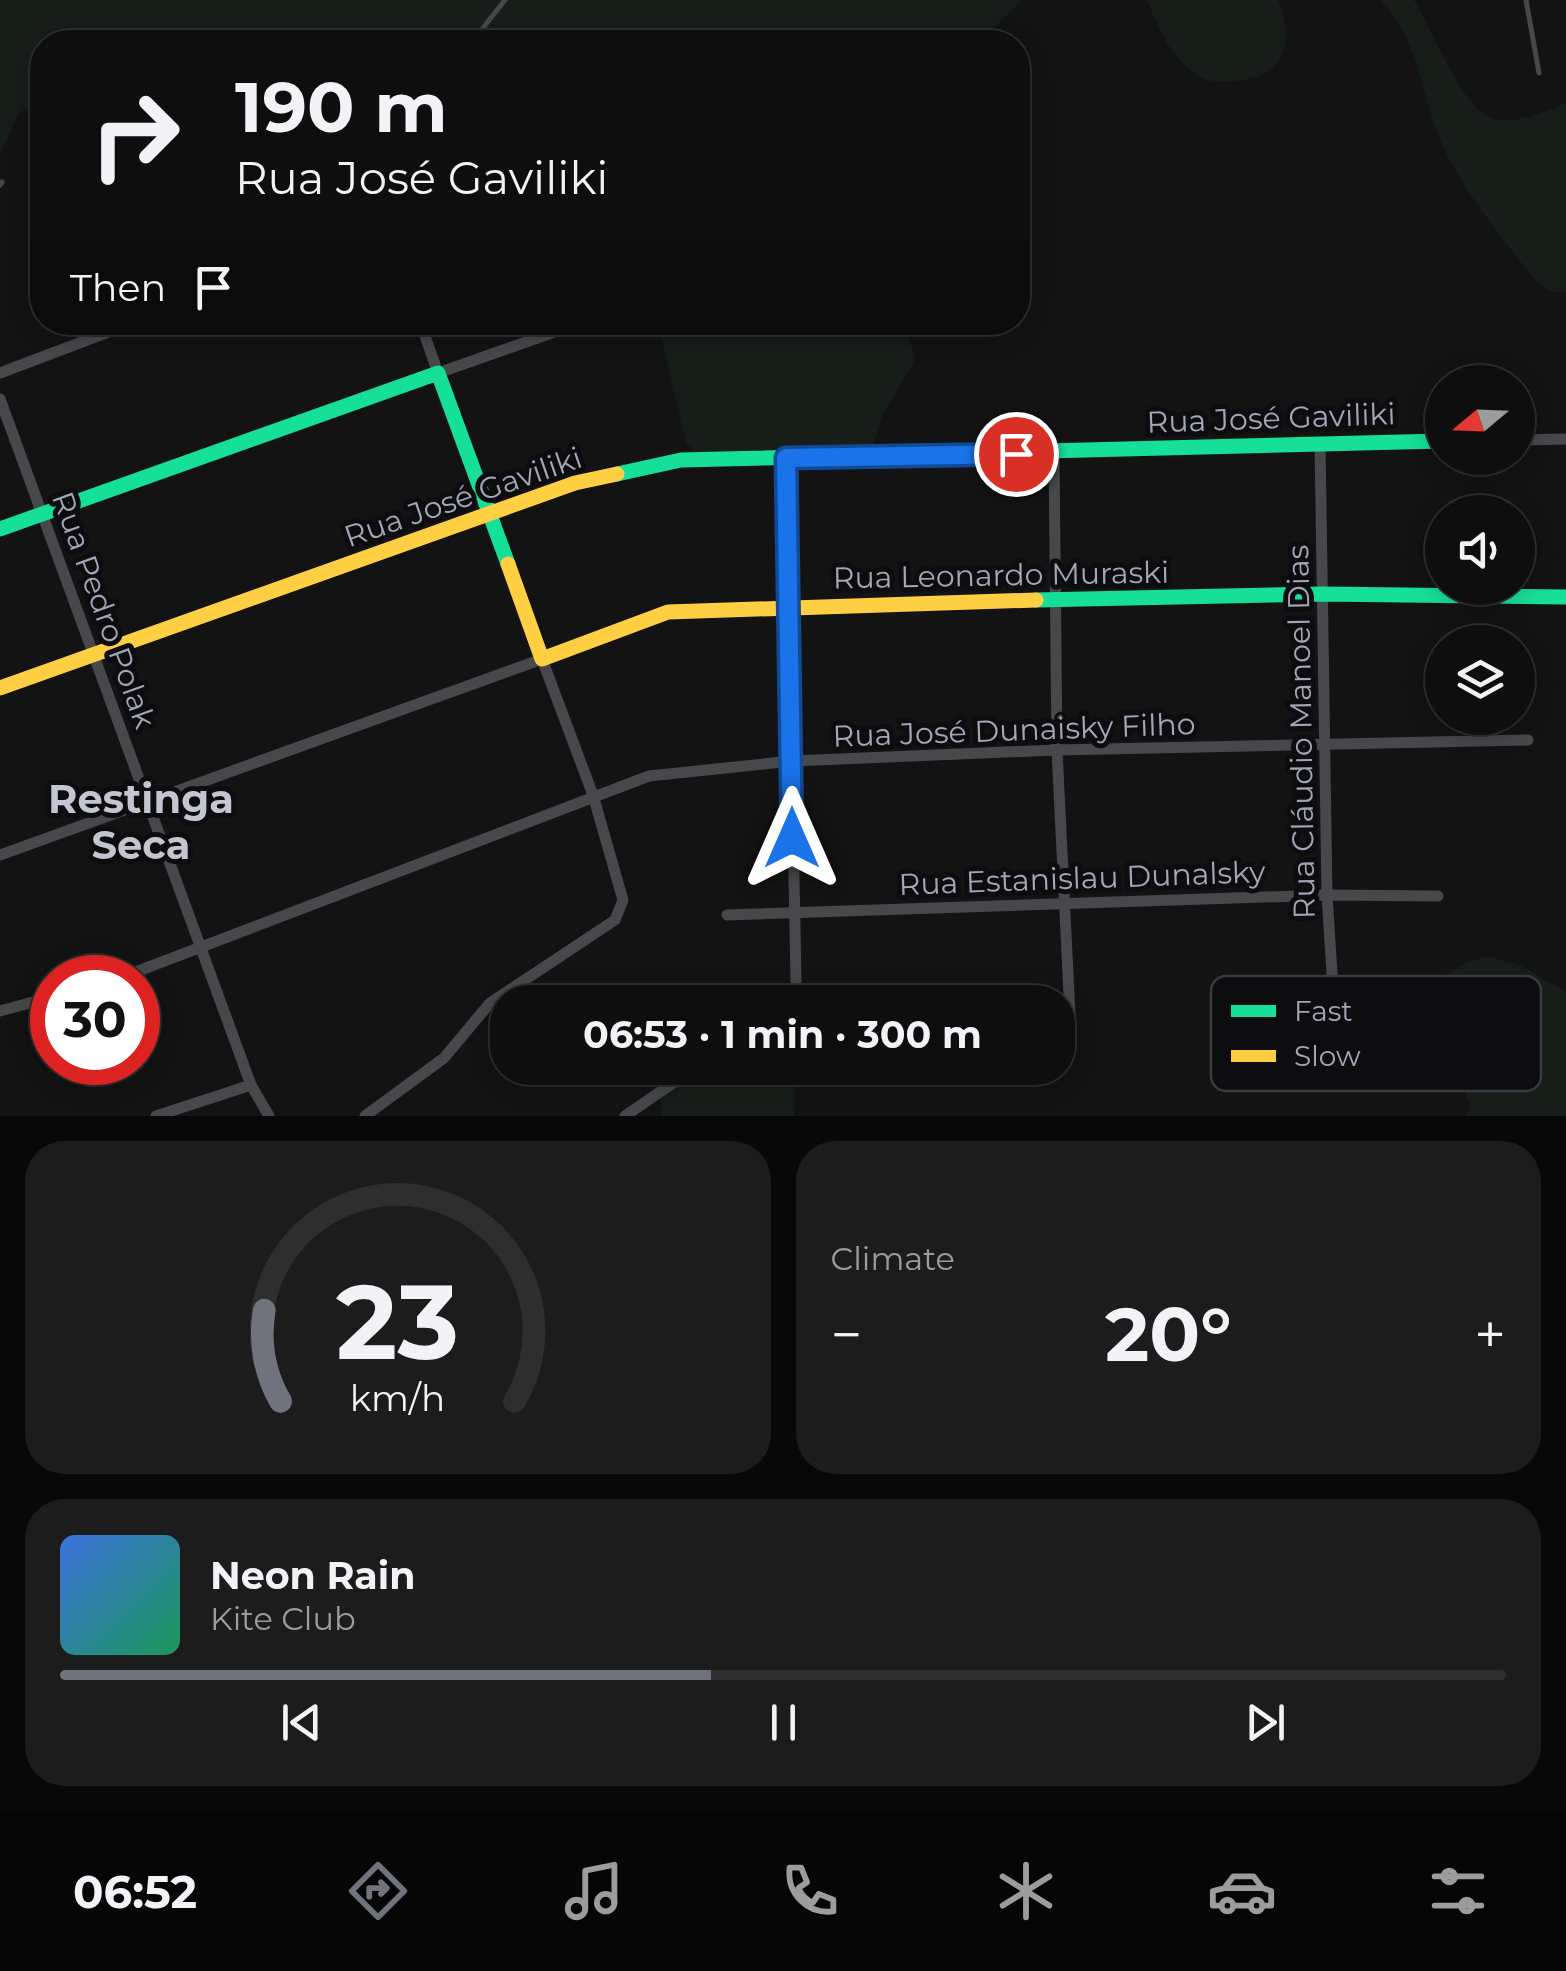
<!DOCTYPE html>
<html lang="en">
<head>
<meta charset="utf-8">
<style>
	:root { --surface:#0e0e0e; --page:#1c1c1c; --text:#f1f3f6; --muted:#9b9c9e; --line:#2e2e2e; --accent:#70737d }
	body { margin:0; font-family:Montserrat,sans-serif; background:var(--page); color:var(--text); height:100vh; display:flex; flex-direction:column; font-size:38px; white-space:nowrap }
	* { box-sizing:border-box; margin:0 }
	p { font-size:32px; color:var(--muted) }
	.icon { flex:none; width:55px; height:55px; fill:none; stroke:currentColor; stroke-width:2; stroke-linecap:round; stroke-linejoin:round }
	.map { position:relative; height:1116px; overflow:hidden }
	.panel { display:flex; flex-direction:column; gap:25px; padding:25px; background:#080808; flex:1 }
	.panel>* { flex:none }
	.banner { position:absolute; left:30px; top:30px; width:1000px; height:305px; border-radius:40px; box-shadow:0 5px 25px #0003,0 0 0 2px var(--line); background:#0e0e0e; color:var(--text); overflow:hidden }
	.needle { width:65px; rotate:251deg }
	.tools { position:absolute; left:1425px; top:365px; display:grid; gap:20px }
	.tools a { display:grid; place-items:center; width:110px; height:110px; border-radius:50%; background:var(--surface); box-shadow:0 5px 25px #0003,0 0 0 2px var(--line); font-size:50px }
	.speed { position:absolute; left:30px; top:955px; display:flex; gap:20px; font-size:50px; font-weight:700; text-align:center }
	.speed>* { display:grid; place-content:center; width:130px; height:130px; border-radius:50%; background:var(--surface); box-shadow:0 5px 25px #0003,0 0 0 2px var(--line); line-height:1 }
	.speed .limit { border:15px solid #d22; background:#fff; color:#111 }
	.pin { position:absolute; display:grid; place-items:center; width:85px; height:85px; color:#fff; margin:-42px; border:5px solid #fff; border-radius:50%; box-shadow:0 2px 10px #0007 }
	.me { position:absolute; width:110px; margin:-55px; rotate:0deg; stroke-linejoin:round; filter:drop-shadow(0 0 8px #0008) }
	.turn { display:flex; align-items:center; gap:35px; height:210px; padding:0 40px; font-size:45px }
	.turn .icon { width:130px; height:130px; stroke-width:2.5 }
	.turn b { display:block; font-size:70px; line-height:85px }
	.then { display:flex; align-items:center; height:95px; padding:0 40px; background:#0003; gap:20px; font-size:38px }
	.big { font-size:75px; font-weight:700; line-height:1.1 }
	.panel .tile { flex:1; display:flex; flex-direction:column; justify-content:center; gap:15px; min-width:0; padding:0 35px; border-radius:40px; background:var(--page) }
	.panel .dial { align-items:center; gap:0 }
	.dial svg { height:260px; overflow:visible; fill:none; stroke:var(--line); stroke-width:7; stroke-linecap:round; text-anchor:middle }
	.dial text { fill:var(--text); stroke:none }
	.song { display:flex; align-items:center; gap:30px }
	.cover { width:120px; height:120px; border-radius:15px; background:linear-gradient(135deg,hsl(220 70% 55%),hsl(150 70% 35%)) }
	.played { height:10px; border-radius:5px; background:linear-gradient(90deg,var(--accent) 45%,var(--line) 45%) }
	.keys { display:flex; justify-content:space-around; direction:ltr }
	.heat { display:flex; justify-content:space-between; align-items:center; font-size:55px; direction:ltr }
	.panel .tiles { flex:1; display:grid; gap:25px; grid-template-columns:1fr 1fr }
	.tile:last-child { grid-column:span 2 }
	.trip { position:absolute; left:490px; top:985px; width:585px; height:100px; border-radius:40px; background:var(--surface); box-shadow:0 5px 25px #0003,0 0 0 2px var(--line); font-weight:700; line-height:100px; text-align:center }
	.dock { display:flex; height:160px; justify-content:space-around; align-items:center; background:#060606; color:var(--muted) }
	.dock .icon { width:70px; height:70px }
	.dock .active { color:var(--accent) }
	.dock b { font-size:45px; color:var(--text) }
	.map>svg:first-child { display:block }
</style>
</head>
<body>
<div class="map">
<svg width="1566" height="1116" viewBox="0 0 1566 1116">
	<rect width="100%" height="100%" fill="#131313"/>
	<g fill="#171d19">
		<polygon points="0,0 1022,0 980,42 42,42 42,102 19,113 0,155"/>
		<path d="M1147,0H1278C1294,41 1287,75 1239,81C1226,82 1212,83 1200,77C1171,59 1159,30 1147,0Z"/>
		<path d="M1380,0H1414C1433,29 1463,114 1497,120C1520,123 1546,111 1566,103V293L1549,291L1533,278C1502,237 1462,190 1441,142C1419,91 1422,44 1380,0Z"/>
		<polygon points="658,323 905,323 915,360 883,414 871,451 700,457 686,443"/>
		<path d="M1488,957L1518,964L1566,992V1116H1466L1470,1105C1458,1060 1411,1070 1375,1060C1359,1056 1345,1047 1333,1036C1356,1029 1382,1025 1402,1013C1436,994 1447,962 1488,957Z"/>
		<polygon points="693,985 797,990 797,1002 653,1002 671,990"/>
		<polygon points="659,1068 795,1068 794,1116 661,1116"/>
	</g>
	<g fill="none" stroke-linecap="round" stroke-linejoin="round">
		<g stroke="#47484c" stroke-width="5">
			<polyline points="1526,0 1539,73"/>
			<polyline points="479,33 505,0"/>
			<polyline points="0,185 2,182"/>
		</g>
		<g stroke="#47484c" stroke-width="11">
			<polyline points="420,322 438,373 583,322"/>
			<polyline points="0,373 135,322"/>
			<polyline points="0,399 251,1085 269,1116"/>
			<polyline points="1518,440 1566,439"/>
			<polyline points="1320,442 1327,895 1335,1021"/>
			<polyline points="1054,454 1057,750 1070,1015"/>
			<polyline points="786,458 796,981"/>
			<polyline points="0,855 542,659 593,795 623,900 615,920 490,1003 444,1058 365,1116"/>
			<polyline points="727,915 1327,895 1438,896"/>
			<polyline points="120,978 649,776 792,761 1057,750 1528,740"/>
			<polyline points="0,1011 52,997"/>
			<polyline points="156,1116 251,1085"/>
			<polyline points="625,1116 673,1083"/>
		</g>
		<g stroke="#16e098" stroke-width="15">
			<polyline points="617,474 681,460 1442,441"/>
			<polyline points="0,529 438,373 508,564"/>
			<polyline points="1036,600 1322,594 1566,597"/>
		</g>
		<g stroke="#ffcf43" stroke-width="15">
			<polyline points="508,564 542,659 668,612 1036,600"/>
			<polyline points="0,688 575,483 617,474"/>
		</g>
	</g>
	<g fill="none" stroke-linecap="round" stroke-linejoin="round">
		<g stroke="#114b97" stroke-width="25">
			<polyline id="route" points="792,838 786,458 1016,454"/>
		</g>
		<use href="#route" stroke="#1a73e8" stroke-width="18"/>
	</g>
	<g text-anchor="middle" dominant-baseline="central" stroke-width="10" stroke-linejoin="round" paint-order="stroke">
		<g font-size="30" fill="#a2a6b6" stroke="#0d0d0f">
			<text transform="translate(1271 418) rotate(-2)">Rua José Gaviliki</text>
			<text transform="translate(463 497) rotate(-19)">Rua José Gaviliki</text>
			<text transform="translate(1001 575) rotate(-1)">Rua Leonardo Muraski</text>
			<text transform="translate(104 610) rotate(70)">Rua Pedro Polak</text>
			<text transform="translate(1014 730) rotate(-2)">Rua José Dunaisky Filho</text>
			<text transform="translate(1301 732) rotate(-91)">Rua Cláudio Manoel Dias</text>
			<text transform="translate(1082 878) rotate(-2)">Rua Estanislau Dunalsky</text>
		</g>
		<g font-size="40" font-weight="bold" fill="#c3c5d1" stroke="#0d0d0f">
			<text x="141" y="798">Restinga<tspan x="141" dy="46">Seca</tspan></text>
		</g>
	</g>
	<rect x="1211" y="976" width="330" height="115" rx="15" fill="#0d0d0f" stroke="#3a3b41" stroke-width="2.5"/>
	<rect x="1231" y="1005" width="45" height="12" fill="#16e098"/>
	<rect x="1231" y="1050" width="45" height="12" fill="#ffcf43"/>
	<g font-size="28" fill="#a2a6b6">
		<text x="1294" y="1021">Fast</text>
		<text x="1294" y="1066">Slow</text>
	</g>
</svg>
<div class="tools">
<a><svg class="needle" viewBox="-14 -14 28 28"><path d="M0-13l5 13h-10z" fill="#e53935"/><path d="M0 13l5-13h-10z" fill="#9b9c9e"/></svg></a>
<a><svg class="icon" aria-label="sound" viewBox="0 0 24 24"><path d="M4 9h4l5-4v14l-5-4H4zM17 9q2 3 0 6"/></svg></a>
<a><svg class="icon" aria-label="layers" viewBox="0 0 24 24"><path d="M12 4l9 5-9 5-9-5zM3 14l9 5 9-5"/></svg></a>
</div>
<div class="speed"><div class="limit">30</div></div>
<div class="pin" style="left:1016px;top:454px;background:#d93025"><svg class="icon" aria-label="arrive" viewBox="0 0 24 24"><path d="M6 21V4h12l-3 4 3 4H6"/></svg></div>
<svg class="me" style="left:792px;top:838px" viewBox="-20 -20 40 40"><path d="M0-17L14 15 0 8-14 15z" fill="#1a73e8" stroke="#fff" stroke-width="4"/></svg>
<div class="trip">06:53 · 1 min · 300 m</div>
<div class="banner">
<div class="turn"><svg class="icon" aria-label="right" viewBox="0 0 24 24"><path d="M7 20v-9h11M14 6l5 5-5 5"/></svg><div><b>190 m</b>Rua José Gaviliki</div></div>
<div class="then">Then<svg class="icon" aria-label="arrive" viewBox="0 0 24 24"><path d="M6 21V4h12l-3 4 3 4H6"/></svg></div>
</div>
</div>
<section class="panel">
<div class="tiles">
<div class="tile dial"><svg viewBox="0 0 100 80">
<path d="M14 69A42 42 0 1 1 86 69"/>
<path d="M14 69A42 42 0 0 1 9 41" stroke="#70737d"/>
<text x="50" y="56" font-size="32" font-weight="700">23</text>
<text x="50" y="72" font-size="11">km/h</text>
</svg></div>
<div class="tile"><p>Climate</p>
<div class="heat"><a>−</a><b class="big">20°</b><a>+</a></div>
</div>
<div class="tile">
<div class="song"><i class="cover"></i><div><b>Neon Rain</b><p>Kite Club</p></div></div>
<div class="played"></div>
<div class="keys"><svg class="icon" aria-label="previous" viewBox="0 0 24 24"><path d="M18 5L8 12l10 7zM5 5v14"/></svg><svg class="icon" aria-label="pause" viewBox="0 0 24 24"><path d="M8 5v14M16 5v14"/></svg><svg class="icon" aria-label="next" viewBox="0 0 24 24"><path d="M6 5l10 7-10 7zM19 5v14"/></svg></div>
</div>
</div>
</section>
<nav class="dock">
<b>06:52</b>
<svg class="icon active" aria-label="directions" viewBox="0 0 24 24"><path d="M12 3l9 9-9 9-9-9zM9 14v-3h6M13 9l2 2-2 2"/></svg>
<svg class="icon" aria-label="music" viewBox="0 0 24 24"><path d="M9 18V5l10-2v13"/><circle cx="6" cy="18" r="3"/><circle cx="16" cy="16" r="3"/></svg>
<svg class="icon" aria-label="phone" viewBox="0 0 24 24"><path d="M5 4h4l2 5-3 2q2 4 5 5l2-3 5 2v4C11 20 4 13 5 4z"/></svg>
<svg class="icon" aria-label="climate" viewBox="0 0 24 24"><path d="M12 3v18M4 7l16 10M4 17L20 7"/></svg>
<svg class="icon" aria-label="car" viewBox="0 0 24 24"><path d="M5 17H2v-5l4-1 3-4h7l3 4 3 1v5h-3M9 17h6M6 11h13"/><circle cx="7" cy="17" r="2"/><circle cx="17" cy="17" r="2"/></svg>
<svg class="icon" aria-label="filters" viewBox="0 0 24 24"><path d="M4 7h16M4 17h16"/><circle cx="9" cy="7" r="2"/><circle cx="15" cy="17" r="2"/></svg>
</nav>
</body>
</html>
